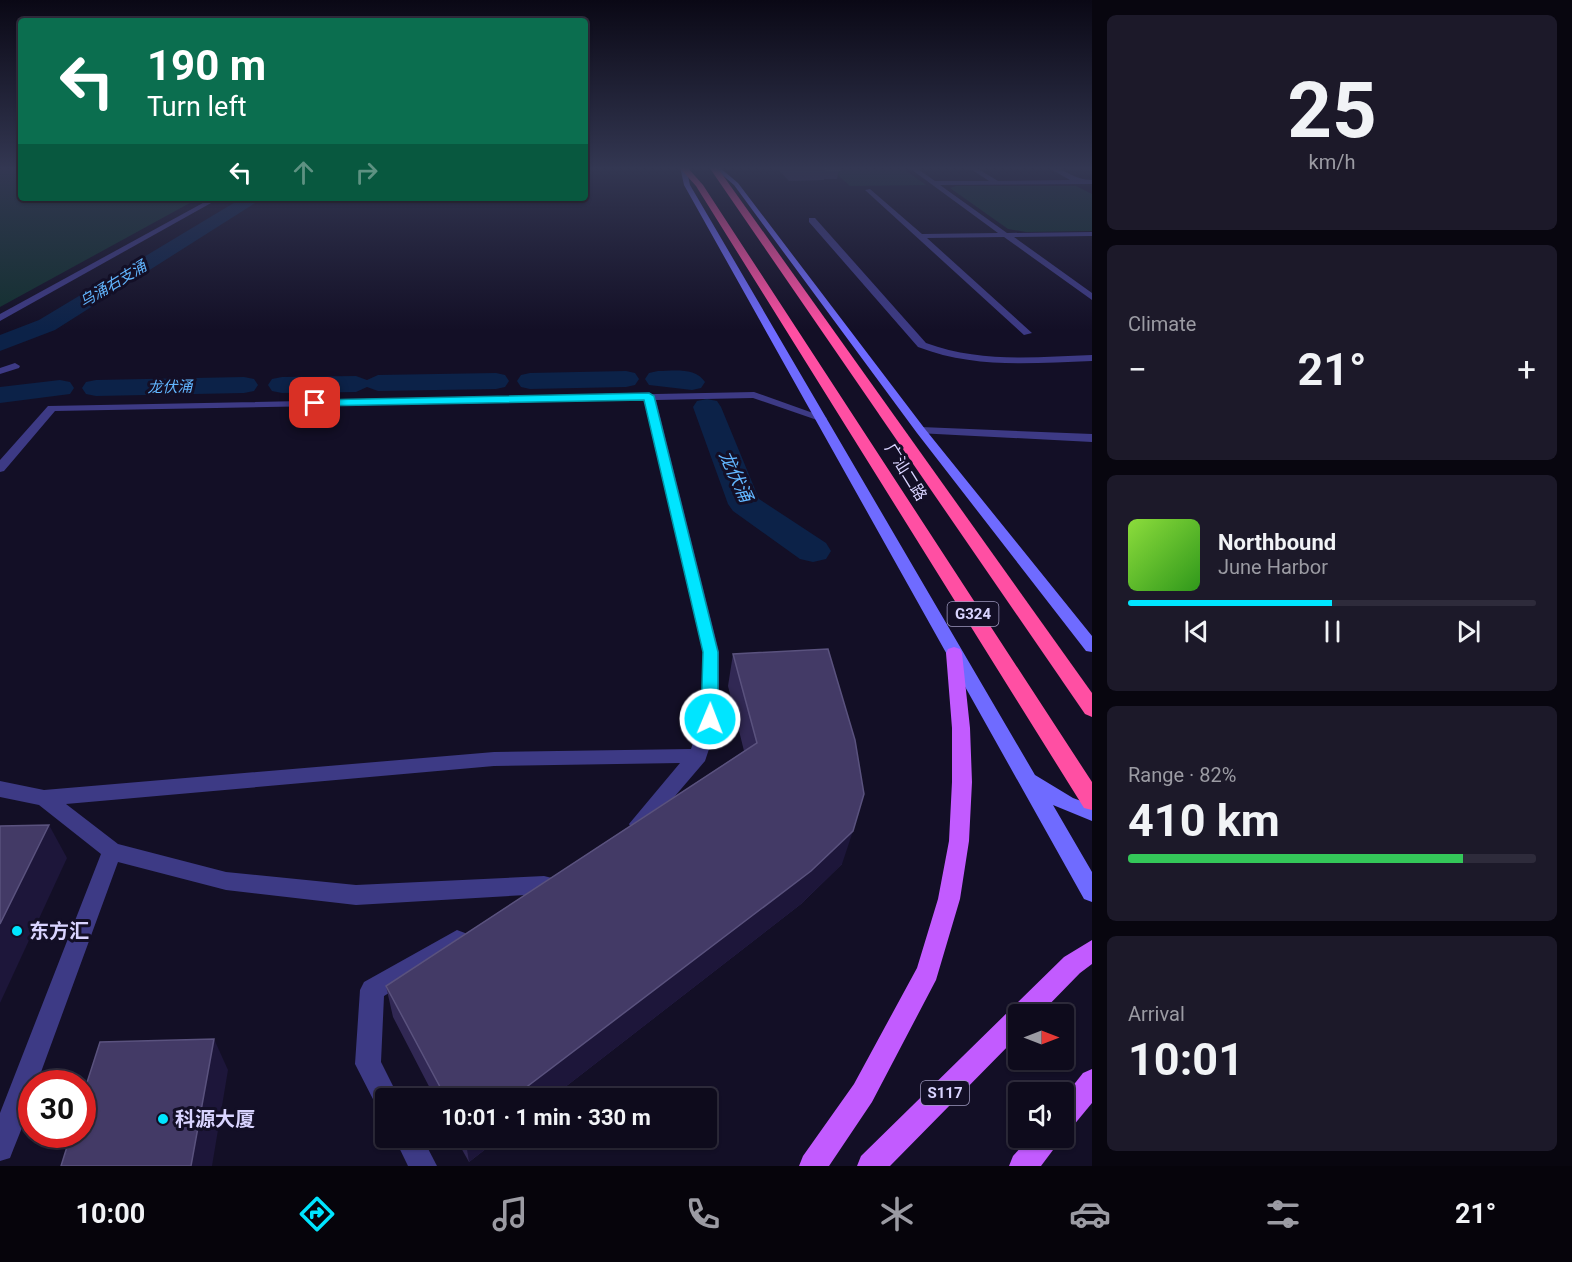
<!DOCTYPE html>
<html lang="en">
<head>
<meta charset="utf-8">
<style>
	:root { --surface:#0e0b1c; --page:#1c1929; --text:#f1f3f6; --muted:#9b9ba3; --line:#2e2b3b; --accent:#00e5ff }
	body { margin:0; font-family:Roboto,"Noto Sans SC",sans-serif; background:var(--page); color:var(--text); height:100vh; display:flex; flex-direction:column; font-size:22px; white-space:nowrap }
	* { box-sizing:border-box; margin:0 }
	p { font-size:20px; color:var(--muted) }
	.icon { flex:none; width:33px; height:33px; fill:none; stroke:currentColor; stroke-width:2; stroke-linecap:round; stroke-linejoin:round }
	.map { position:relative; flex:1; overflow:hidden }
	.details { display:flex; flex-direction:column; gap:15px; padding:15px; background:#08060f; width:480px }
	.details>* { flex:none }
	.banner { position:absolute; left:18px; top:18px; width:570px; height:183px; border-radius:6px; box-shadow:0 2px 4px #0004,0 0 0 2px var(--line); background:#0b6e4f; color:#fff; overflow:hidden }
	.needle { width:39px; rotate:90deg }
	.controls { position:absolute; left:1008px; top:1004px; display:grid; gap:12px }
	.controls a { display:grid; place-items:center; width:66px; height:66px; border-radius:6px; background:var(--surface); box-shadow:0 2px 4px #0004,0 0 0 2px var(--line); font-size:30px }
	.speed { position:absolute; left:18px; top:1070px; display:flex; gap:12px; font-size:30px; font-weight:700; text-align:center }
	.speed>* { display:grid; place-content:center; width:78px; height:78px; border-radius:50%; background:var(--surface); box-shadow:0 2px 4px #0004,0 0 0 2px var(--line); line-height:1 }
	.speed .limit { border:9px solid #d22; background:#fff; color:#111 }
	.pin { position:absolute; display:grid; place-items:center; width:51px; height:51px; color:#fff; margin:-26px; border-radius:12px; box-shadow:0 3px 9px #0006 }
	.me { position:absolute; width:66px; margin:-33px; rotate:1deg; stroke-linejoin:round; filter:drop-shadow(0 0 4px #0008) }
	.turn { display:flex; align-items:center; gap:21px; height:126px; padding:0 30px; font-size:27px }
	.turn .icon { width:78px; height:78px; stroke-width:2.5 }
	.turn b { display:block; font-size:42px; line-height:51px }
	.lanes { display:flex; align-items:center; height:57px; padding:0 30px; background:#0003; justify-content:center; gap:30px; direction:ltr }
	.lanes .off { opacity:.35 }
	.big { font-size:45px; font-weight:700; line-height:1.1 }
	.details .tile { flex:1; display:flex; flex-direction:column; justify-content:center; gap:9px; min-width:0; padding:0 21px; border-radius:9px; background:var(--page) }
	.details .dial { align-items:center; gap:0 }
	.dial b { font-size:78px; line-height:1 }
	.song { display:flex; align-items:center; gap:18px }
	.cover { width:72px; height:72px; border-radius:9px; background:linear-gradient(135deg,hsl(90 70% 55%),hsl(110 70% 35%)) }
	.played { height:6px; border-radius:3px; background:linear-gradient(90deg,var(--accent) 50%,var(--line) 50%) }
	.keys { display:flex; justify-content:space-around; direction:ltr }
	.heat { display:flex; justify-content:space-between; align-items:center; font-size:33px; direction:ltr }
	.charge { height:9px; border-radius:4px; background:linear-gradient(90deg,#34c759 82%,var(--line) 0) }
	.trip { position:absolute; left:375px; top:1088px; width:342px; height:60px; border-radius:6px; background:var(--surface); box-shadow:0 2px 4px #0004,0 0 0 2px var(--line); font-weight:700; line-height:60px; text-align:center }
	.menu { display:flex; height:96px; justify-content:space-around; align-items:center; background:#06040b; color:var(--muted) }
	.menu .icon { width:42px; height:42px }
	.menu .selected { color:var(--accent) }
	.menu b { font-size:27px; color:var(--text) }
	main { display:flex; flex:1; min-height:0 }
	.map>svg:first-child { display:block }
</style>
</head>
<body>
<main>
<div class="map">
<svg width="1092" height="1166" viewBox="0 0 1092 1166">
	<rect width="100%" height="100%" fill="#130f26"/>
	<g fill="#12302f">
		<polygon points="0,167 21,167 21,198 199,198 0,307"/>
		<polygon points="829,167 901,167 926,185 850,186"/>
		<polygon points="956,186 1076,186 1092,194 1092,231 1026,232 1008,229 950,188"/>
	</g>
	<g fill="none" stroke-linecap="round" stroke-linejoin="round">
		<g fill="#0c2248" fill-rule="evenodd">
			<polygon points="242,198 263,198 55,330 0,351 0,335 39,320"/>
			<polygon points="626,371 635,373 639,379 635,385 626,387 530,389 521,387 517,381 521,375 530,373"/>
			<path d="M658,371C674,371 695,367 705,382L701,388L692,390L649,385L645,379L649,373Z"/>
			<polygon points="496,373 505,375 509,381 505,387 496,389 378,391 367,387 356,392 282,393 272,391 268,385 272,379 282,377 356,376 367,380 378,375"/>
			<polygon points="244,377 254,379 258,385 254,391 244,393 96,396 86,394 82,388 86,382 96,380"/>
			<polygon points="60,380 70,382 74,388 70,394 0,403 0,387"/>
			<polygon points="707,399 717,401 721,407 759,499 826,543 831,551 826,559 813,562 800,559 733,511 728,504 693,407 697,401"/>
		</g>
		<g fill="#3d3a85" fill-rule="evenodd">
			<path d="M908,167H915L935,181H989L968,167H975L998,181L1070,180L1047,167C1064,167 1073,180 1092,180V184L940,185L1007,233L1092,232V236L1014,237L1092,293V300L1004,237L927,238L1032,333L1024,335L865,190L870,189L922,234L998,233Z"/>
			<polygon points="212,198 220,198 0,321 0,314"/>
			<path d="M809,218H815L926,343C980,363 1035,357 1092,355V361C1032,363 975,369 918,347L809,222Z"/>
			<polygon points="15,363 20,366 19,368 0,374 0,368"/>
			<path d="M754,392L827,418L825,420H817L753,398L656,400L719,652V719L705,761L646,830L639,832L632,830L629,824L680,763L494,766L66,804L118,844L226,872L356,885L544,876L552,878L555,885L552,892L544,894L356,905L226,890L118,862L37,1083H32C32,1109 19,1134 10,1158L0,1161V1113L101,854L39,805L0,797V781L44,790L494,752L691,749L701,719L703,652L644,400L55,411L4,471L0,472V460L48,406Z"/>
			<polygon points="921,427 1092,434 1092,442 917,433 917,429"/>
			<polygon points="457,930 465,933 468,940 465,947 384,996 381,1062 399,1098 386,1098 386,1111 377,1107 355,1064 360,990 364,982"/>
			<polygon points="394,1137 422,1137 437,1166 408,1166"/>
		</g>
		<g fill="#6f6bff" fill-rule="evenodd">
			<polygon points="680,167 686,167 690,185 1035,775 1073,798 1092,805 1092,821 1053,805 1092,872 1092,902 1084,899 684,185"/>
			<polygon points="713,167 719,167 738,183 925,429 1092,636 1092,652 1086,651 917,433 734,185"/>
		</g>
		<g fill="#c25bff" fill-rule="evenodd">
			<polygon points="954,647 960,649 962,653 970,728 972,782 969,841 960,899 936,980 872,1102 829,1166 799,1166 803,1156 854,1084 917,968 938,899 949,841 952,782 952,728 946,653 948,649"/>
			<polygon points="1092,940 1092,964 1080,973 1040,1014 1018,1014 1018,1036 890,1166 857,1166 861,1156 1064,957"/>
			<polygon points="1092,1069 1092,1103 1073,1126 1064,1130 1064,1097 1083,1073"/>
			<polygon points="1030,1137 1060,1137 1056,1146 1041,1166 1009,1166 1013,1156"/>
		</g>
		<g fill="#ff4fa3" fill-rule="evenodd">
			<polygon points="679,167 687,167 703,185 1092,782 1092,810 1084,808 696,186"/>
			<polygon points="709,167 717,167 1092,693 1092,717 1085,714"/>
		</g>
	</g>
	<g fill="#312854">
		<polygon points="776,167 835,167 839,170 837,179 824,179 824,180 789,181"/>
		<polygon points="1061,167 1082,167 1081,170 1067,170"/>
		<polygon points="1083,167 1092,167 1092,171"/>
		<polygon points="733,654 842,864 801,904 551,1098 435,1098 393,1017 386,986 744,751 728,686"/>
		<polygon points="455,1137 501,1137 469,1162"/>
	</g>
	<g fill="#1d163a">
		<polygon points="49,825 67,858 0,1003 0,924"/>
		<polygon points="853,831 842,864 801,904 551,1098 512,1098"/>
		<polygon points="214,1039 228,1070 212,1166 191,1166"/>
		<polygon points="465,1137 501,1137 469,1162"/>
	</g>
	<g fill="#433a66" stroke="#5a527e" stroke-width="1.5">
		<polygon points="826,167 835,167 839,170 826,170"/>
		<polygon points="828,649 855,740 864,794 853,831 811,871 512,1098 446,1098 386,986 757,743 733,654"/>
		<polygon points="49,825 0,924 0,826"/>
		<polygon points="214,1039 191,1166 61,1166 71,1134 82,1134 82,1098 100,1042"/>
	</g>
	<linearGradient id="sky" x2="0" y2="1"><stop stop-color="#0a0815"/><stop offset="0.51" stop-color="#333752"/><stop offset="1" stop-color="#333752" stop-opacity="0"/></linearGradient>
	<rect width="1092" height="330" fill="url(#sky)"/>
	<polygon fill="#00e5ff" stroke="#0095a6" stroke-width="1.5" points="649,393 654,396 718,652 718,719 715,723 704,723 701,719 703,652 644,400 315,406 309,403 315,400"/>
	<g fill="#00e5ff" stroke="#130f26" stroke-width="2">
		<circle cx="17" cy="931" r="6"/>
		<circle cx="163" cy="1119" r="6"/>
	</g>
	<g text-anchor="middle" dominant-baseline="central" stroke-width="6" stroke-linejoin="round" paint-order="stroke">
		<g font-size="15" font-style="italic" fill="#62b6ff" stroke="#130f26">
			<text transform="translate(113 284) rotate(-31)">乌涌右支涌</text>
			<text transform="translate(170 387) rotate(-1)">龙伏涌</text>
		</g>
		<g fill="#130f26" stroke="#9e99be" stroke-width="1.5">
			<rect x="947.5" y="602" width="51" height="24" rx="4.5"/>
			<rect x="921" y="1081" width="48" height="24" rx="4.5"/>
		</g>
		<g font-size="15" font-weight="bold" fill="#d9d4ff">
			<text x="973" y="614">G324</text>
			<text x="945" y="1093">S117</text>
		</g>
		<g font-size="16" fill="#d9d4ff" stroke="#130f26">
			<text transform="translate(906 472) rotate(58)">广汕二路</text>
		</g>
		<g font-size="18" font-style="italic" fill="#62b6ff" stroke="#130f26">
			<text transform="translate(736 476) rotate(65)">龙伏涌</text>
		</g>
		<g font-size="20" font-weight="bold" fill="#d9d4ff" stroke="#130f26" text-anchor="start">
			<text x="29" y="931">东方汇</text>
			<text x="175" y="1119">科源大厦</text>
		</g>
	</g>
</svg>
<div class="controls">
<a><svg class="needle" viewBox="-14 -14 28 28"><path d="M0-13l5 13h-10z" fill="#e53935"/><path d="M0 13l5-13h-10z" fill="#9b9ba3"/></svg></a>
<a><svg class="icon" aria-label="sound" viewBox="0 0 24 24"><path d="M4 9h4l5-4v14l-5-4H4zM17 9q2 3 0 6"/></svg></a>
</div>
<div class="speed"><div class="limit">30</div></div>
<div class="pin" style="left:315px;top:403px;background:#d93025"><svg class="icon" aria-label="arrive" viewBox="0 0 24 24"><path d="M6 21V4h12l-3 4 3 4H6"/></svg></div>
<svg class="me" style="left:710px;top:719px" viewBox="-20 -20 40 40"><circle r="17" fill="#00e5ff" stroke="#fff" stroke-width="3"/><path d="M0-11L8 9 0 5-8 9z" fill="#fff"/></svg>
<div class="trip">10:01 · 1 min · 330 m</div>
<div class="banner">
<div class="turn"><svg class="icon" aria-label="left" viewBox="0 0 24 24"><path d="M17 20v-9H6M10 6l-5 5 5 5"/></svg><div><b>190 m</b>Turn left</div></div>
<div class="lanes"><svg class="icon" aria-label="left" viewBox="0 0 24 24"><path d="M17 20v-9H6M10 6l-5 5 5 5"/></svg><svg class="icon off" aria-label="ahead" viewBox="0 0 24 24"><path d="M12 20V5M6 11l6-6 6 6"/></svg><svg class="icon off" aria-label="right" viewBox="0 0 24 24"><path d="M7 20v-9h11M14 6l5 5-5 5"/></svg></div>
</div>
</div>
<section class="details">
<div class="tile dial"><b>25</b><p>km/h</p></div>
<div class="tile"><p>Climate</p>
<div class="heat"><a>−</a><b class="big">21°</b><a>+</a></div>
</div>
<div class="tile">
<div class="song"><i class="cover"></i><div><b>Northbound</b><p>June Harbor</p></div></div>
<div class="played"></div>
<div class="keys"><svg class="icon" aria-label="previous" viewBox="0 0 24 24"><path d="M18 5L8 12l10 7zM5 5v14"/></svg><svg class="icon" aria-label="pause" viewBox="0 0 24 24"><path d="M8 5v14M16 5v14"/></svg><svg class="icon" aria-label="next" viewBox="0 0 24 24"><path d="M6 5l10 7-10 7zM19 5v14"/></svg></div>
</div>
<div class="tile"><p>Range · 82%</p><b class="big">410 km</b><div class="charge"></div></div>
<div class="tile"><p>Arrival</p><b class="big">10:01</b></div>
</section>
</main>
<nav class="menu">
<b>10:00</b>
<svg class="icon selected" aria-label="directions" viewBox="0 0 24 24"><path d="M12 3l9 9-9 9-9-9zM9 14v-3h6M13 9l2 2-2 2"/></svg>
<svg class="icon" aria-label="music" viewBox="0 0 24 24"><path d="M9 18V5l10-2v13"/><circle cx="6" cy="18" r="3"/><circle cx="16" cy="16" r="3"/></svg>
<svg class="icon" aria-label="phone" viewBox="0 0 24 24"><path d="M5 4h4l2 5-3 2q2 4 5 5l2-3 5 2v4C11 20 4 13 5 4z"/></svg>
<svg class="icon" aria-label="climate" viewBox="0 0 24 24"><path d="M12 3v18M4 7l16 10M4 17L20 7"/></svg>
<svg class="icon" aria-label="car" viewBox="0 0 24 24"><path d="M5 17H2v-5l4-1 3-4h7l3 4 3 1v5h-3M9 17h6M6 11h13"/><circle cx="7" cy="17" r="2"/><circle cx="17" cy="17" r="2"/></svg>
<svg class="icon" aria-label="filters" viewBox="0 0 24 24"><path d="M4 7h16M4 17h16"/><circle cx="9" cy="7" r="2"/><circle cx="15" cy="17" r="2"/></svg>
<b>21°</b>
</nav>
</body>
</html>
